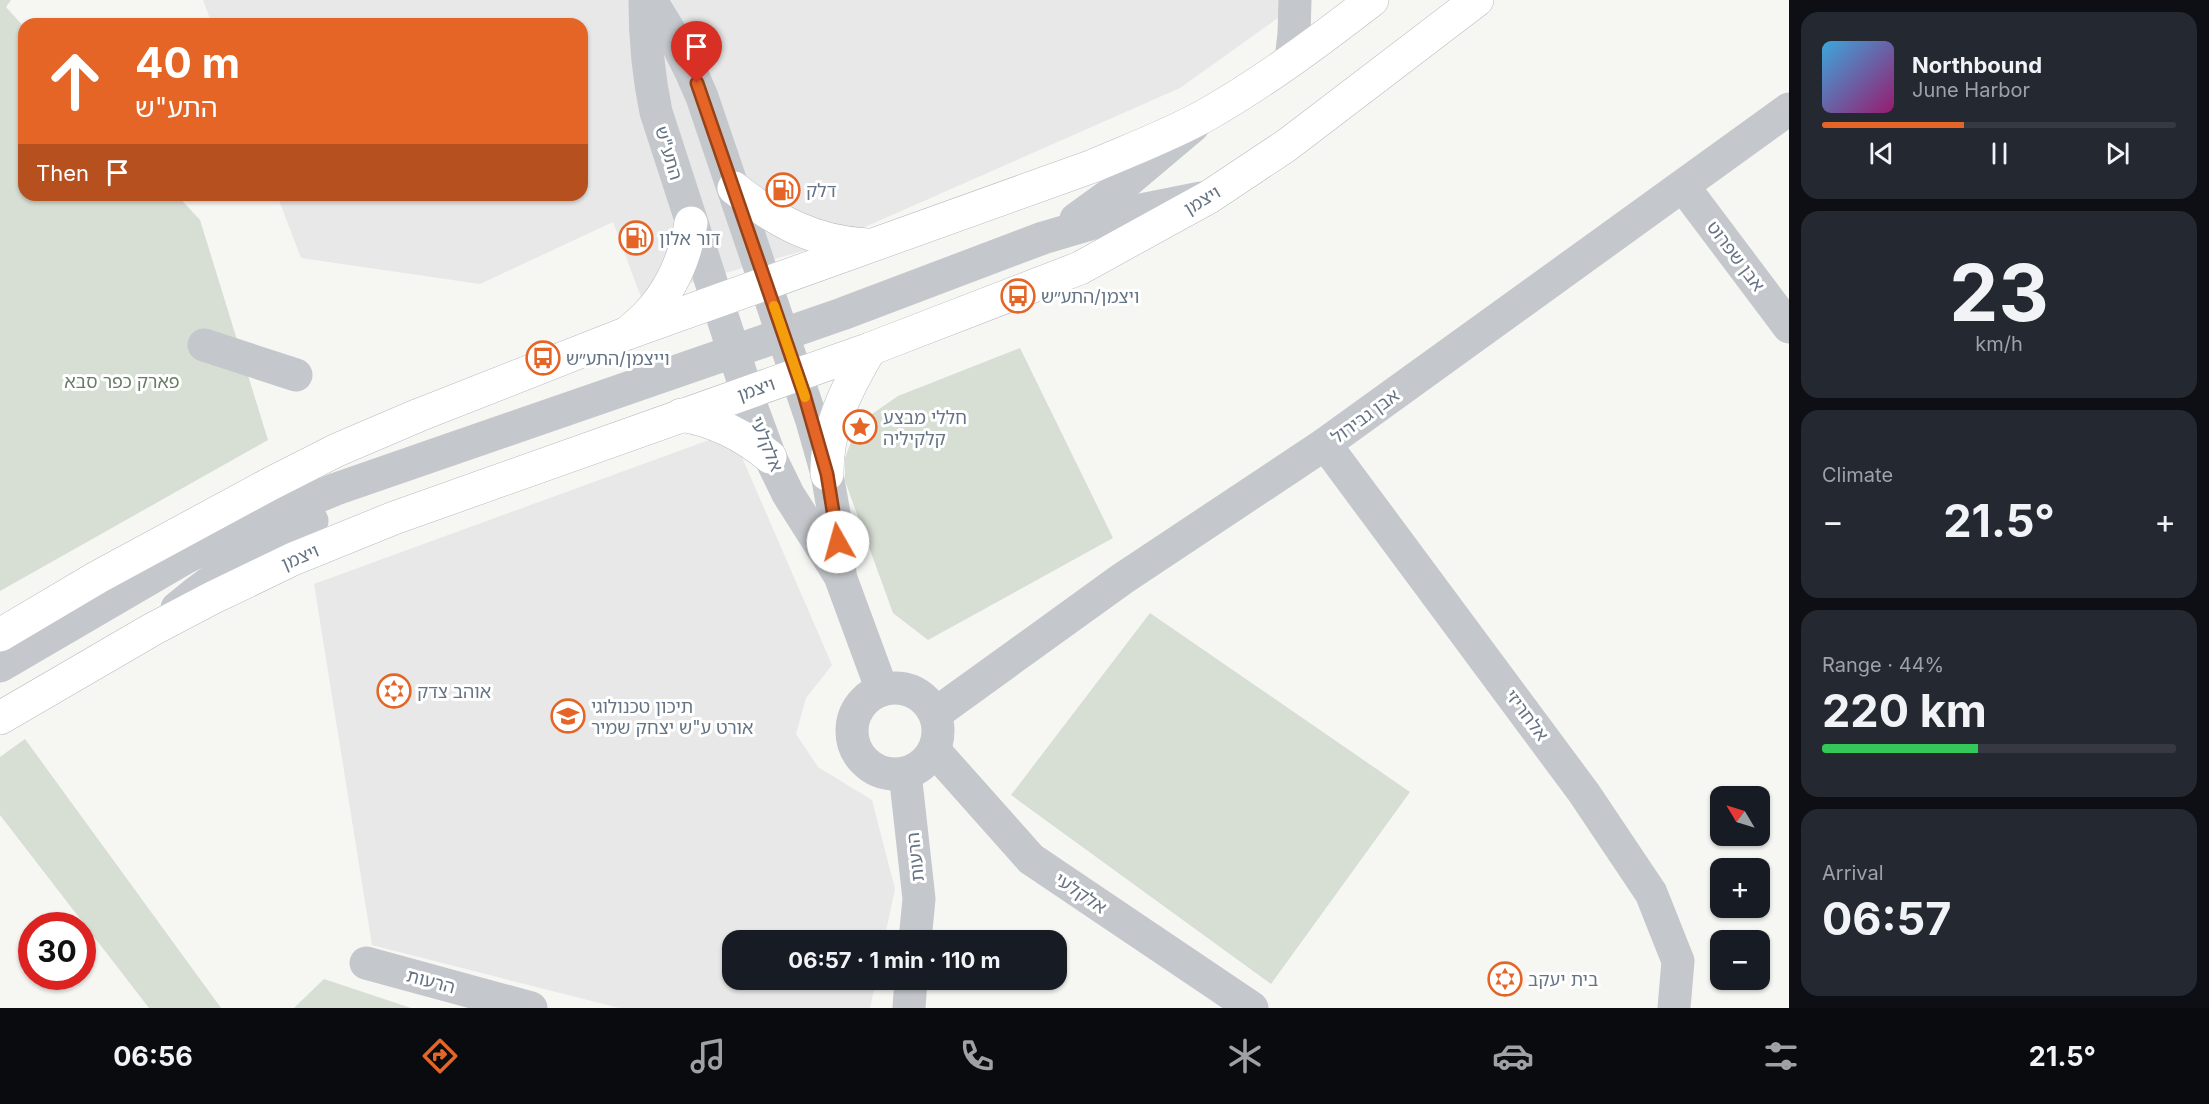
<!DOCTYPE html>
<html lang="en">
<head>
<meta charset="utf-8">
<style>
	:root { --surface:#171b24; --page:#242831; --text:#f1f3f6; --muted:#9ea1a6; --line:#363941; --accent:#e46526 }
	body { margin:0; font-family:Inter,"Noto Sans Hebrew",sans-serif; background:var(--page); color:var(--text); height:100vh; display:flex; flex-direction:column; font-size:22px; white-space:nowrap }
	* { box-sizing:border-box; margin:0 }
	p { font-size:20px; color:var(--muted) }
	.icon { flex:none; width:33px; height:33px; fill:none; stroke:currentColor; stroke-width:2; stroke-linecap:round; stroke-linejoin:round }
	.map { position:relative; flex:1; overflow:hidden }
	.drawer { display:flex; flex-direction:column; gap:12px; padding:12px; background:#0d0f14; width:420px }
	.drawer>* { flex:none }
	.guide { position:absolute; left:18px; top:18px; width:570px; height:183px; border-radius:18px; box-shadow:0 2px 4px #0004; background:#e46526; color:#fff; overflow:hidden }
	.needle { width:39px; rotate:308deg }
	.buttons { position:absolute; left:1710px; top:786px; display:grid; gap:12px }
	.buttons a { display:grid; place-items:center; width:60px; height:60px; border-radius:12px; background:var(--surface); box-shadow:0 2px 4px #0004; font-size:30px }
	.speed { position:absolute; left:18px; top:912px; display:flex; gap:12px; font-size:30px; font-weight:700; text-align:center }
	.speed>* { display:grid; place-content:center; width:78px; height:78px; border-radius:50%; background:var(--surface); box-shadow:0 2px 4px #0004; line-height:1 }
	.speed .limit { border:9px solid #d22; background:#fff; color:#111 }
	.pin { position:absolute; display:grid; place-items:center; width:51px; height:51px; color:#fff; margin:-62px -26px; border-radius:50% 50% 50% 0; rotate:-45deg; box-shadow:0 0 6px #0007 }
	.pin .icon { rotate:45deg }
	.me { position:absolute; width:66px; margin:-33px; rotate:353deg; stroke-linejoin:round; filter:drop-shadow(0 0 4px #0008) }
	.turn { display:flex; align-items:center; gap:21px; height:126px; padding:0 18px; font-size:27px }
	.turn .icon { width:78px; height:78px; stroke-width:2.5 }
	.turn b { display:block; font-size:42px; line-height:51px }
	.then { display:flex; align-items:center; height:57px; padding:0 18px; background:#0003; gap:12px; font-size:22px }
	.big { font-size:45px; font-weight:700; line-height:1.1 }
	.drawer .card { flex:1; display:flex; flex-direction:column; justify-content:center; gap:9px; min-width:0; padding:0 21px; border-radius:18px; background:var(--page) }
	.drawer .dial { align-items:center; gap:0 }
	.dial b { font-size:78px; line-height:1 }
	.song { display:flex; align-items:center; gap:18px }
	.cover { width:72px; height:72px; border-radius:9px; background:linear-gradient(135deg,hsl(200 70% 55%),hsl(320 70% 35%)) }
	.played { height:6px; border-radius:3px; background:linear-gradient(90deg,var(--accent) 40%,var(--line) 40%) }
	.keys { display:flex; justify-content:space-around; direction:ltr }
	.heat { display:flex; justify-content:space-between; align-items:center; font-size:33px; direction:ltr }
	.charge { height:9px; border-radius:4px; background:linear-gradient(90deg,#34c759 44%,var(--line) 0) }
	.trip { position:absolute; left:722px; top:930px; width:345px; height:60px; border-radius:18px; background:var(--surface); box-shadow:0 2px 4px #0004; font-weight:700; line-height:60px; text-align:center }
	.menu { display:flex; height:96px; justify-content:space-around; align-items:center; background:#090b0e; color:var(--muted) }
	.menu .icon { width:42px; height:42px }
	.menu .current { color:var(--accent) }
	.menu b { font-size:27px; color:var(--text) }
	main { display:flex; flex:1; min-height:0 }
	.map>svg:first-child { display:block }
</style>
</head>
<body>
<main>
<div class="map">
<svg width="1789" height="1008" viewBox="0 0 1789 1008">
	<rect width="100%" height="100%" fill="#f6f7f3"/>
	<g fill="#e7e8e7">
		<polygon points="203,0 1303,0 1180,88 824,245 641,297 613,222 480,284 301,258 277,195 582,195 582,24 212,24"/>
		<polygon points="731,432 832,665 806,698 796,734 818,767 872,800 895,889 884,940 732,940 732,980 876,980 870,1008 619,1008 372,945 314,584"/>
	</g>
	<g fill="#d7ded4">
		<polygon points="0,0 11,0 6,7 24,27 24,195 177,195 200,220 268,440 0,591"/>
		<polygon points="1020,348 1113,538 928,640 893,613 845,481 845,458 852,439 872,414 898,396"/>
		<polygon points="1150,613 1410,792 1271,984 1011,795"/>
		<polygon points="25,739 221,1008 149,1008 0,815 0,757"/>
		<polygon points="324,979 411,1008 294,1008"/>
	</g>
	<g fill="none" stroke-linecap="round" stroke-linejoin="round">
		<g stroke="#b7bbbf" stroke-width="34">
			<g id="major">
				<path d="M734,188C776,221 812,242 867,245"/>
				<path d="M632,329C666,302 684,264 691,223"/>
				<path d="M681,415C716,421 743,435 770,457"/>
				<path d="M827,474C826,428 847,388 870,349"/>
				<path d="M0,635L98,577L270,484L337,450L419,415L625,334L1093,166C1130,150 1170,135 1206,115C1264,82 1319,41 1372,0"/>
				<polyline points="0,718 153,629 212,598 293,559 394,518 870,349 1080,268 1209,197 1287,145 1477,0"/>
			</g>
		</g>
		<g stroke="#c4c7cb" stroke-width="33">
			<path d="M645,0C645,38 648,74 656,112L753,411L770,457L788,494L840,576L882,690"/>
			<path d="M650,0C671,31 688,62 702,97L812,421L827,474L836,525L840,574"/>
			<polyline points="1291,60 1294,34 1295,0"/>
			<polyline points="1683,186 1789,327"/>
			<polyline points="1076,219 1123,185 1193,126"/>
			<polyline points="204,345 296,375"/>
			<polyline points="1325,444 1584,793 1651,893 1678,961 1674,1008"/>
			<path d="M177,608C218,573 263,546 312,521"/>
			<polyline points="0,666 185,558 266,518 336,489 842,314 1043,238 1131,212 1201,198"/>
			<circle cx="895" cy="731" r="43"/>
			<polyline points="935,714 1122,579 1325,444 1789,109"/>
			<polyline points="934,750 1031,859 1252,1008"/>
			<polyline points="905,773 919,899 915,940"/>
			<polyline points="366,963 531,1008"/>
			<polyline points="909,1008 911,980"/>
		</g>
		<use href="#major" stroke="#fff" stroke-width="33"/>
	</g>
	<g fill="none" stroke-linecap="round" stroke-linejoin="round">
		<g stroke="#944219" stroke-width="15">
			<polyline id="route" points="697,83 804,394 827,474 838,542"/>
		</g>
		<use href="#route" stroke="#e46526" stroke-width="10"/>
		<polyline stroke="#f59e0b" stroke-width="10" points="774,306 805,397"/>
	</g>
	<defs>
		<g id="fuel-ring" transform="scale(1.725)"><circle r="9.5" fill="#fff" stroke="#e46526" stroke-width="1.5"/><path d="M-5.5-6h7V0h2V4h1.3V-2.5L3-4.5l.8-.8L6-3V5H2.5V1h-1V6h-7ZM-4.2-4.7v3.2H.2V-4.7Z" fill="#e46526"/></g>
		<g id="bus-ring" transform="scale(1.725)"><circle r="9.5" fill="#fff" stroke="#e46526" stroke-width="1.5"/><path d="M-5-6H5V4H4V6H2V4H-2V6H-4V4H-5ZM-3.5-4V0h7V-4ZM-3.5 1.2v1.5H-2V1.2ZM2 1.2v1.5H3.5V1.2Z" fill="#e46526"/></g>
		<g id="sight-ring" transform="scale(1.725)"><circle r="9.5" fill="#fff" stroke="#e46526" stroke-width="1.5"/><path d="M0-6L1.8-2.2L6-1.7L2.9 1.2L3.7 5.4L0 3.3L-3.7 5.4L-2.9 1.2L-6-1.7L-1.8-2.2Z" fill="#e46526"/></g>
		<g id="synagogue-ring" transform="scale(1.725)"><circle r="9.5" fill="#fff" stroke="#e46526" stroke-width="1.5"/><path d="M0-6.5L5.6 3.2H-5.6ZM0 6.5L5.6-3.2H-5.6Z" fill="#e46526"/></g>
		<g id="school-ring" transform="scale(1.725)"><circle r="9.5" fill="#fff" stroke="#e46526" stroke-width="1.5"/><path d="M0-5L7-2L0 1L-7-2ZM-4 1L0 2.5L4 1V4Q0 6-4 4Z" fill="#e46526"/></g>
	</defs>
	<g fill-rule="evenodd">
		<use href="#fuel-ring" x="783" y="190"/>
		<use href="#fuel-ring" x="636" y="238"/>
		<use href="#bus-ring" x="1018" y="296"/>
		<use href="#bus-ring" x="543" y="358"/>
		<use href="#sight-ring" x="860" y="427"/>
		<use href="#synagogue-ring" x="394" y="691"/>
		<use href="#school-ring" x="568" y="716"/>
		<use href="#synagogue-ring" x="1505" y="979"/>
	</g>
	<g text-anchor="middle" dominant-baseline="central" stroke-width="6" stroke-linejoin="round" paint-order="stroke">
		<g font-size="18" fill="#657484" stroke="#fff">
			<text transform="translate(669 153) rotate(73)">התע"ש</text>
			<text transform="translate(1202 200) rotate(-31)">ויצמן</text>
			<text transform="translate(1736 256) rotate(53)">אבן שפרוט</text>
			<text transform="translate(756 389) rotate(-19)">ויצמן</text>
			<text transform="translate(1365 416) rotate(-36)">אבן גבירול</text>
			<text transform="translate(767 444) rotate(68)">אלקלעי</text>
			<text transform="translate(300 557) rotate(-23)">ויצמן</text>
			<text transform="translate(1527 715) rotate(53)">אלחריזי</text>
			<text transform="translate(915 857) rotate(-96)">הרעות</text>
			<text transform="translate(1081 893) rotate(34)">אלקלעי</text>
			<text transform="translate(431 981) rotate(15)">הרעות</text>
		</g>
		<g font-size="18" fill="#657484" stroke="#fff" text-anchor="start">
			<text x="806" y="190">דלק</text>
			<text x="659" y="238">דור אלון</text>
			<text x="1041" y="296">ויצמן/התע״ש</text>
			<text x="566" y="358">וייצמן/התע״ש</text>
			<text x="883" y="417">חללי מבצע<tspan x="883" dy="21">קלקיליה</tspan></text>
			<text x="417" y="691">אוהב צדק</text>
			<text x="591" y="706">תיכון טכנולוגי<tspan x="591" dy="21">אורט ע"ש יצחק שמיר</tspan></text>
			<text x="1528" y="979">בית יעקב</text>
		</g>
		<g font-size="18" fill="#677c64" stroke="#fff">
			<text x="122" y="381">פארק כפר סבא</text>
		</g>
	</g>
</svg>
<div class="buttons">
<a><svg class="needle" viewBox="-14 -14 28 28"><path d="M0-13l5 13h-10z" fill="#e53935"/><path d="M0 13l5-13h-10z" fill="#9ea1a6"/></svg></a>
<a>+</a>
<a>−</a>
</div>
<div class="speed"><div class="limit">30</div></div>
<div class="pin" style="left:697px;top:83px;background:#d93025"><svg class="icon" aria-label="arrive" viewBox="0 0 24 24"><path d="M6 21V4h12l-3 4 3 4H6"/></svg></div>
<svg class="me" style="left:838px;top:542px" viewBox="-20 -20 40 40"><circle r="19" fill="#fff"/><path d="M0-13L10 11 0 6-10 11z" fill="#e46526"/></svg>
<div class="trip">06:57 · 1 min · 110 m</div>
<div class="guide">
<div class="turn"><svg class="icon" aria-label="ahead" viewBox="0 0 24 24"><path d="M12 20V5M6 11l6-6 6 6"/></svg><div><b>40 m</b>התע&quot;ש</div></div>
<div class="then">Then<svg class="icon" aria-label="arrive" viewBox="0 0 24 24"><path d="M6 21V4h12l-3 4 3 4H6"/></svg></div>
</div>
</div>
<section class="drawer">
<div class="card">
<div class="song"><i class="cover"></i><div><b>Northbound</b><p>June Harbor</p></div></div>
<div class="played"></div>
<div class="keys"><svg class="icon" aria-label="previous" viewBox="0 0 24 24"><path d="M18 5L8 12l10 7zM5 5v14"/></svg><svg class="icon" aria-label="pause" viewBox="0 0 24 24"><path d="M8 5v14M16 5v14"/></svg><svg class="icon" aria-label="next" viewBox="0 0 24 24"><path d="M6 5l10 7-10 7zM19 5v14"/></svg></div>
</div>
<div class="card dial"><b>23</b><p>km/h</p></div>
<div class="card"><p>Climate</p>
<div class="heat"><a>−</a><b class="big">21.5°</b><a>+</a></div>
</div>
<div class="card"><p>Range · 44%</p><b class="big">220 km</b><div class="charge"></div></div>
<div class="card"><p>Arrival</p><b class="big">06:57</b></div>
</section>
</main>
<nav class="menu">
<b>06:56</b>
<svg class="icon current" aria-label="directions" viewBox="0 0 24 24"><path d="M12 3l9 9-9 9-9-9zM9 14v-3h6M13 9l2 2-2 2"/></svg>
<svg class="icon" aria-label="music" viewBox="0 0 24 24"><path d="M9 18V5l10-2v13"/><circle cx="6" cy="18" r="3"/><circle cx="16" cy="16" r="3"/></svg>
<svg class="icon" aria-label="phone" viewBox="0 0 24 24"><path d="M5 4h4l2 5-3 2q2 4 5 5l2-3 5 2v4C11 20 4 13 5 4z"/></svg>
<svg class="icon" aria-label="climate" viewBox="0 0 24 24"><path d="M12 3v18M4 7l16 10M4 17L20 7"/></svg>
<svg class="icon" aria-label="car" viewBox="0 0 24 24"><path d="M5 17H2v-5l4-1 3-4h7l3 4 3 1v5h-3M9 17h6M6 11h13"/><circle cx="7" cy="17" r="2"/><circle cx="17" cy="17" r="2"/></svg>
<svg class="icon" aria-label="filters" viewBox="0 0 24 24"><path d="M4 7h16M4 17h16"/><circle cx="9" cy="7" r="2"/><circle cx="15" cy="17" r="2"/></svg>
<b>21.5°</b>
</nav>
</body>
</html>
